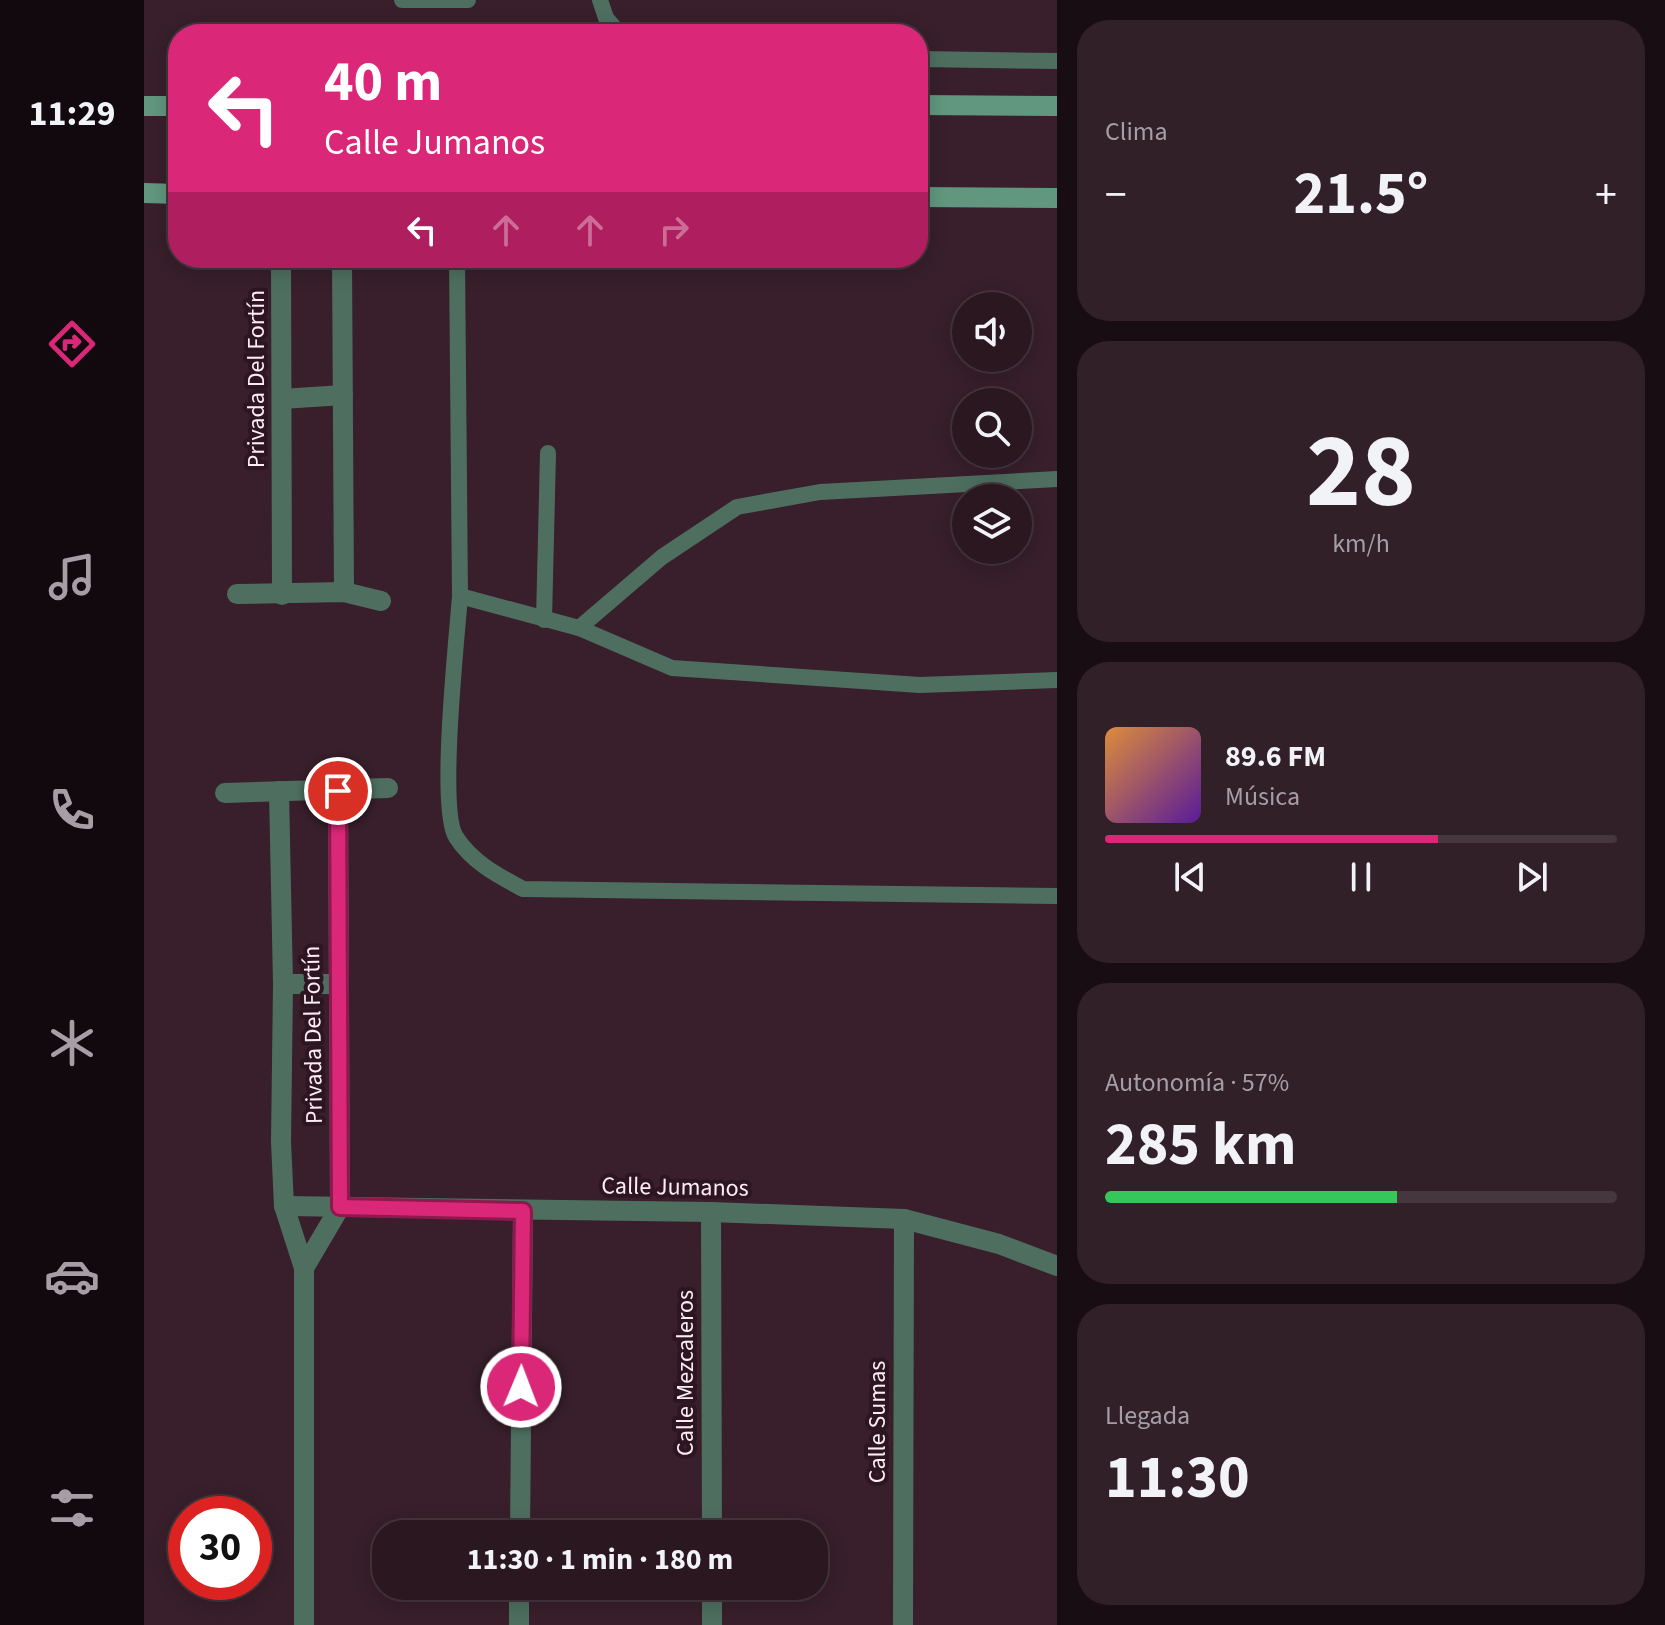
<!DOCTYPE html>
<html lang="es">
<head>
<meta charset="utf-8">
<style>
	:root { --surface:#2a1720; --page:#322029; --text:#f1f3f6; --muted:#a59fa5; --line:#46363e; --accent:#db2777 }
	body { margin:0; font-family:"Source Sans 3",sans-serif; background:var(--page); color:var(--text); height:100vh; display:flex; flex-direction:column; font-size:30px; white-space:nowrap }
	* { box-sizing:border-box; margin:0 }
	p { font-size:26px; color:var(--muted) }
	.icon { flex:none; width:44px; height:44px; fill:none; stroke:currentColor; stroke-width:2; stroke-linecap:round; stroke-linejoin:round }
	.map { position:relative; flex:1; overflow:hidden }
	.side { display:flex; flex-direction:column; gap:20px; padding:20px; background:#170d12; width:608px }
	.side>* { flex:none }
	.guide { position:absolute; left:24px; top:24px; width:760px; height:244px; border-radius:32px; box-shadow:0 4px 20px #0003,0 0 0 2px var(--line); background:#db2777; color:#fff; overflow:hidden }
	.controls { position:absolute; left:808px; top:292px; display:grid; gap:16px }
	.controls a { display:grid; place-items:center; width:80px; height:80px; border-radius:50%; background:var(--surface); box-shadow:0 4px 20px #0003,0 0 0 2px var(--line); font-size:40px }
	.speed { position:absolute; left:24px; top:1496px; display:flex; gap:16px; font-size:40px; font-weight:700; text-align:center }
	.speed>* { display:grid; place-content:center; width:104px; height:104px; border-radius:50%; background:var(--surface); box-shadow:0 4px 20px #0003,0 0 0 2px var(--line); line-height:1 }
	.speed .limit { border:12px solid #d22; background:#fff; color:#111 }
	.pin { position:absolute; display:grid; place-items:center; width:68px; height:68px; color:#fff; margin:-34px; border:4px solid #fff; border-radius:50%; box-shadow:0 2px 8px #0007 }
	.me { position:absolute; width:88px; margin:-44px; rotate:1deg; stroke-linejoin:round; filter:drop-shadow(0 0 6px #0008) }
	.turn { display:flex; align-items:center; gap:28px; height:168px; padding:0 24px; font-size:36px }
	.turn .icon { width:104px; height:104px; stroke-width:2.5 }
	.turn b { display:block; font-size:56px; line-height:68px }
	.lanes { display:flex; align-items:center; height:76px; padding:0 24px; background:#0003; justify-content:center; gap:40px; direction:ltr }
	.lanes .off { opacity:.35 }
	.big { font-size:60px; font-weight:700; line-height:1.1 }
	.side .card { flex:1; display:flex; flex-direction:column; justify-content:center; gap:12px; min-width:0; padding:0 28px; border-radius:32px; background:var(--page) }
	.side .dial { align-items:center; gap:0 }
	.dial b { font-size:104px; line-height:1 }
	.song { display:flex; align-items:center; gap:24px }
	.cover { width:96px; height:96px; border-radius:12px; background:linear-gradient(135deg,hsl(30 70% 55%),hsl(270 70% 35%)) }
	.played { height:8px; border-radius:4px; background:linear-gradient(90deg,var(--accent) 65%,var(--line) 65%) }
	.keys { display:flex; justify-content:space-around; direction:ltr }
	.heat { display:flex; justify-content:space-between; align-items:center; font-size:44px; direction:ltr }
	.charge { height:12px; border-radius:6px; background:linear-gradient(90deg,#34c759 57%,var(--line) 0) }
	.trip { position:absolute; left:228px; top:1520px; width:456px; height:80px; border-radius:32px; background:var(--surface); box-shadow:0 4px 20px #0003,0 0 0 2px var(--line); font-weight:700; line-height:80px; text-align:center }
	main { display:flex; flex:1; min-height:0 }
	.tabs { display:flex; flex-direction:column; width:144px; justify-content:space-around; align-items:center; background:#11090d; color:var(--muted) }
	.tabs .icon { width:56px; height:56px }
	.tabs .active { color:var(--accent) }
	.tabs b { font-size:36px; color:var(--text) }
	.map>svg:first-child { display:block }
</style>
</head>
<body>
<main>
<nav class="tabs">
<b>11:29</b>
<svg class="icon active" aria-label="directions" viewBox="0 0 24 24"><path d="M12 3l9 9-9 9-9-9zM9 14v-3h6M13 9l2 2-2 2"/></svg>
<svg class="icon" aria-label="music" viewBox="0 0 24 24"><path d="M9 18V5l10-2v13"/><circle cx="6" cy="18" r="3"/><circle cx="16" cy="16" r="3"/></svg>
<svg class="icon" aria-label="phone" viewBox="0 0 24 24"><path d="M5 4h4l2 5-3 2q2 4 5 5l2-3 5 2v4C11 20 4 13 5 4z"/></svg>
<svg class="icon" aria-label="climate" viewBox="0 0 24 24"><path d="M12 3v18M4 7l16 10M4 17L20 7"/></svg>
<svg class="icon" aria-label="car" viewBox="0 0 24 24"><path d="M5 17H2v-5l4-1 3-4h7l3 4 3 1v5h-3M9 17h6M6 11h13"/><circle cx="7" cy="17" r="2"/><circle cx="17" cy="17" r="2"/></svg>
<svg class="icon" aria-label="filters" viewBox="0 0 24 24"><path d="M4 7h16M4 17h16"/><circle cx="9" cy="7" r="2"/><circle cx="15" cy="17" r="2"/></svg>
</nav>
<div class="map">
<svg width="913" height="1625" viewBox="0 0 913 1625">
	<rect width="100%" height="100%" fill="#381f2b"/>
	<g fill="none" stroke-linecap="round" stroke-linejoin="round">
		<g stroke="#4e6f60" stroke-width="16">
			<polyline points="258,0 324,0"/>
			<polyline points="456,0 462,18 476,34"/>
			<polyline points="774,59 913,61"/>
			<polyline points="313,258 316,596 435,628 528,668 776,685 913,680"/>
			<path d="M316,596C313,637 294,810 312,837C328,862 353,875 379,889L913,896"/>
			<polyline points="400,620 404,453"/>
			<polyline points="435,628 518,557 593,507 676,492 913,479"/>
		</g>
		<g stroke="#4e6f60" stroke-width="20">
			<polyline points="137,258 138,595"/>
			<polyline points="198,258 200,592"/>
			<polyline points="138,399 199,395"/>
			<polyline points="93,594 200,592 237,601"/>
			<polyline points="135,791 139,984 137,1142 140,1206 160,1268 160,1625"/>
			<polyline points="81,793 244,788"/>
			<polyline points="139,984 194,984"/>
			<polyline points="140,1206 567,1212 760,1219 855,1244 913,1266"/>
			<polyline points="567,1212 568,1534"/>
			<polyline points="160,1268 196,1207 194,791"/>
			<polyline points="376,1534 379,1211"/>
			<polyline points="568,1586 568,1625"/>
			<polyline points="375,1625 375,1586"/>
			<polyline points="759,1625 760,1219"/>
		</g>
		<g stroke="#61977f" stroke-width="20">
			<polyline points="774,105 913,106"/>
			<polyline points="0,106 34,106"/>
			<polyline points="0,193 34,194"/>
			<polyline points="774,197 913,198"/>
		</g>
	</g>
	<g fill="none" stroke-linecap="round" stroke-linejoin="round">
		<g stroke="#8e194d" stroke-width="20">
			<polyline id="route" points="194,791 196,1207 379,1211 377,1387"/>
		</g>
		<use href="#route" stroke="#db2777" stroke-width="14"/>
	</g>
	<g text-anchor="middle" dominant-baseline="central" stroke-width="8" stroke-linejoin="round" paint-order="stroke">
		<g font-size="24" fill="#fdecf3" stroke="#2d1621">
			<text transform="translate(112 379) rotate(-90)">Privada Del Fortín</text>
			<text transform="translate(169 1035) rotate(-91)">Privada Del Fortín</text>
			<text transform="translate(531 1187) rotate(1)">Calle Jumanos</text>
			<text transform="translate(541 1373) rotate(-90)">Calle Mezcaleros</text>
			<text transform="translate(733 1422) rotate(-90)">Calle Sumas</text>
		</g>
	</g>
</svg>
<div class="controls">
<a><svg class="icon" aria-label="sound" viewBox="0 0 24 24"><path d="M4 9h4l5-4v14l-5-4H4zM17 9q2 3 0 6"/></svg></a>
<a><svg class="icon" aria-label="search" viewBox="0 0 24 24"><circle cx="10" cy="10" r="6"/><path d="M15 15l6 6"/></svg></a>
<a><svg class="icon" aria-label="layers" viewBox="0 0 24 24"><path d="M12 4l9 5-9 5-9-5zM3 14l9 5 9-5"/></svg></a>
</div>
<div class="speed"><div class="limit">30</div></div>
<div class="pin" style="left:194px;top:791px;background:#d93025"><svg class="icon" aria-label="arrive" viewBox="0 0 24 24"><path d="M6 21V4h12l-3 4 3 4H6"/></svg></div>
<svg class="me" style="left:377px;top:1387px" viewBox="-20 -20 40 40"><circle r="17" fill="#db2777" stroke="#fff" stroke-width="3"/><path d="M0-11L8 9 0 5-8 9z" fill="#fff"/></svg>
<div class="trip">11:30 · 1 min · 180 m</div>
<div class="guide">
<div class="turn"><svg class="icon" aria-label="left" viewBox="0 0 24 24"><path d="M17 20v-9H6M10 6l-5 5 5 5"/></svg><div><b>40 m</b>Calle Jumanos</div></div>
<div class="lanes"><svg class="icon" aria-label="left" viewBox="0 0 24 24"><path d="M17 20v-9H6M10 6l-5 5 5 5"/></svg><svg class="icon off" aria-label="ahead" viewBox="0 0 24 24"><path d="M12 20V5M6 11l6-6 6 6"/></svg><svg class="icon off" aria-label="ahead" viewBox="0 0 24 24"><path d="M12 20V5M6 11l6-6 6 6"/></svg><svg class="icon off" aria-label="right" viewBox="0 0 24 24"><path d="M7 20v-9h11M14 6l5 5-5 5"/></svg></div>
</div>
</div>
<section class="side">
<div class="card"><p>Clima</p>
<div class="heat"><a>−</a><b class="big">21.5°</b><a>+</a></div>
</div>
<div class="card dial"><b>28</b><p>km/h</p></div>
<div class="card">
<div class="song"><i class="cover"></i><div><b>89.6 FM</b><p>Música</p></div></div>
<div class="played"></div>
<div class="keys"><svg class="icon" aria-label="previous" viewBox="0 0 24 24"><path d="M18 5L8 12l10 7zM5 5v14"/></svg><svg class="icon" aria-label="pause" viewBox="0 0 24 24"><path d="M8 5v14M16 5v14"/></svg><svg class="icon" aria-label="next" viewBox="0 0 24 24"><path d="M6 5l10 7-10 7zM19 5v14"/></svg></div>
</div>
<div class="card"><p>Autonomía · 57%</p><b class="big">285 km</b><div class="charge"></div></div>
<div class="card"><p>Llegada</p><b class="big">11:30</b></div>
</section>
</main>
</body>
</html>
